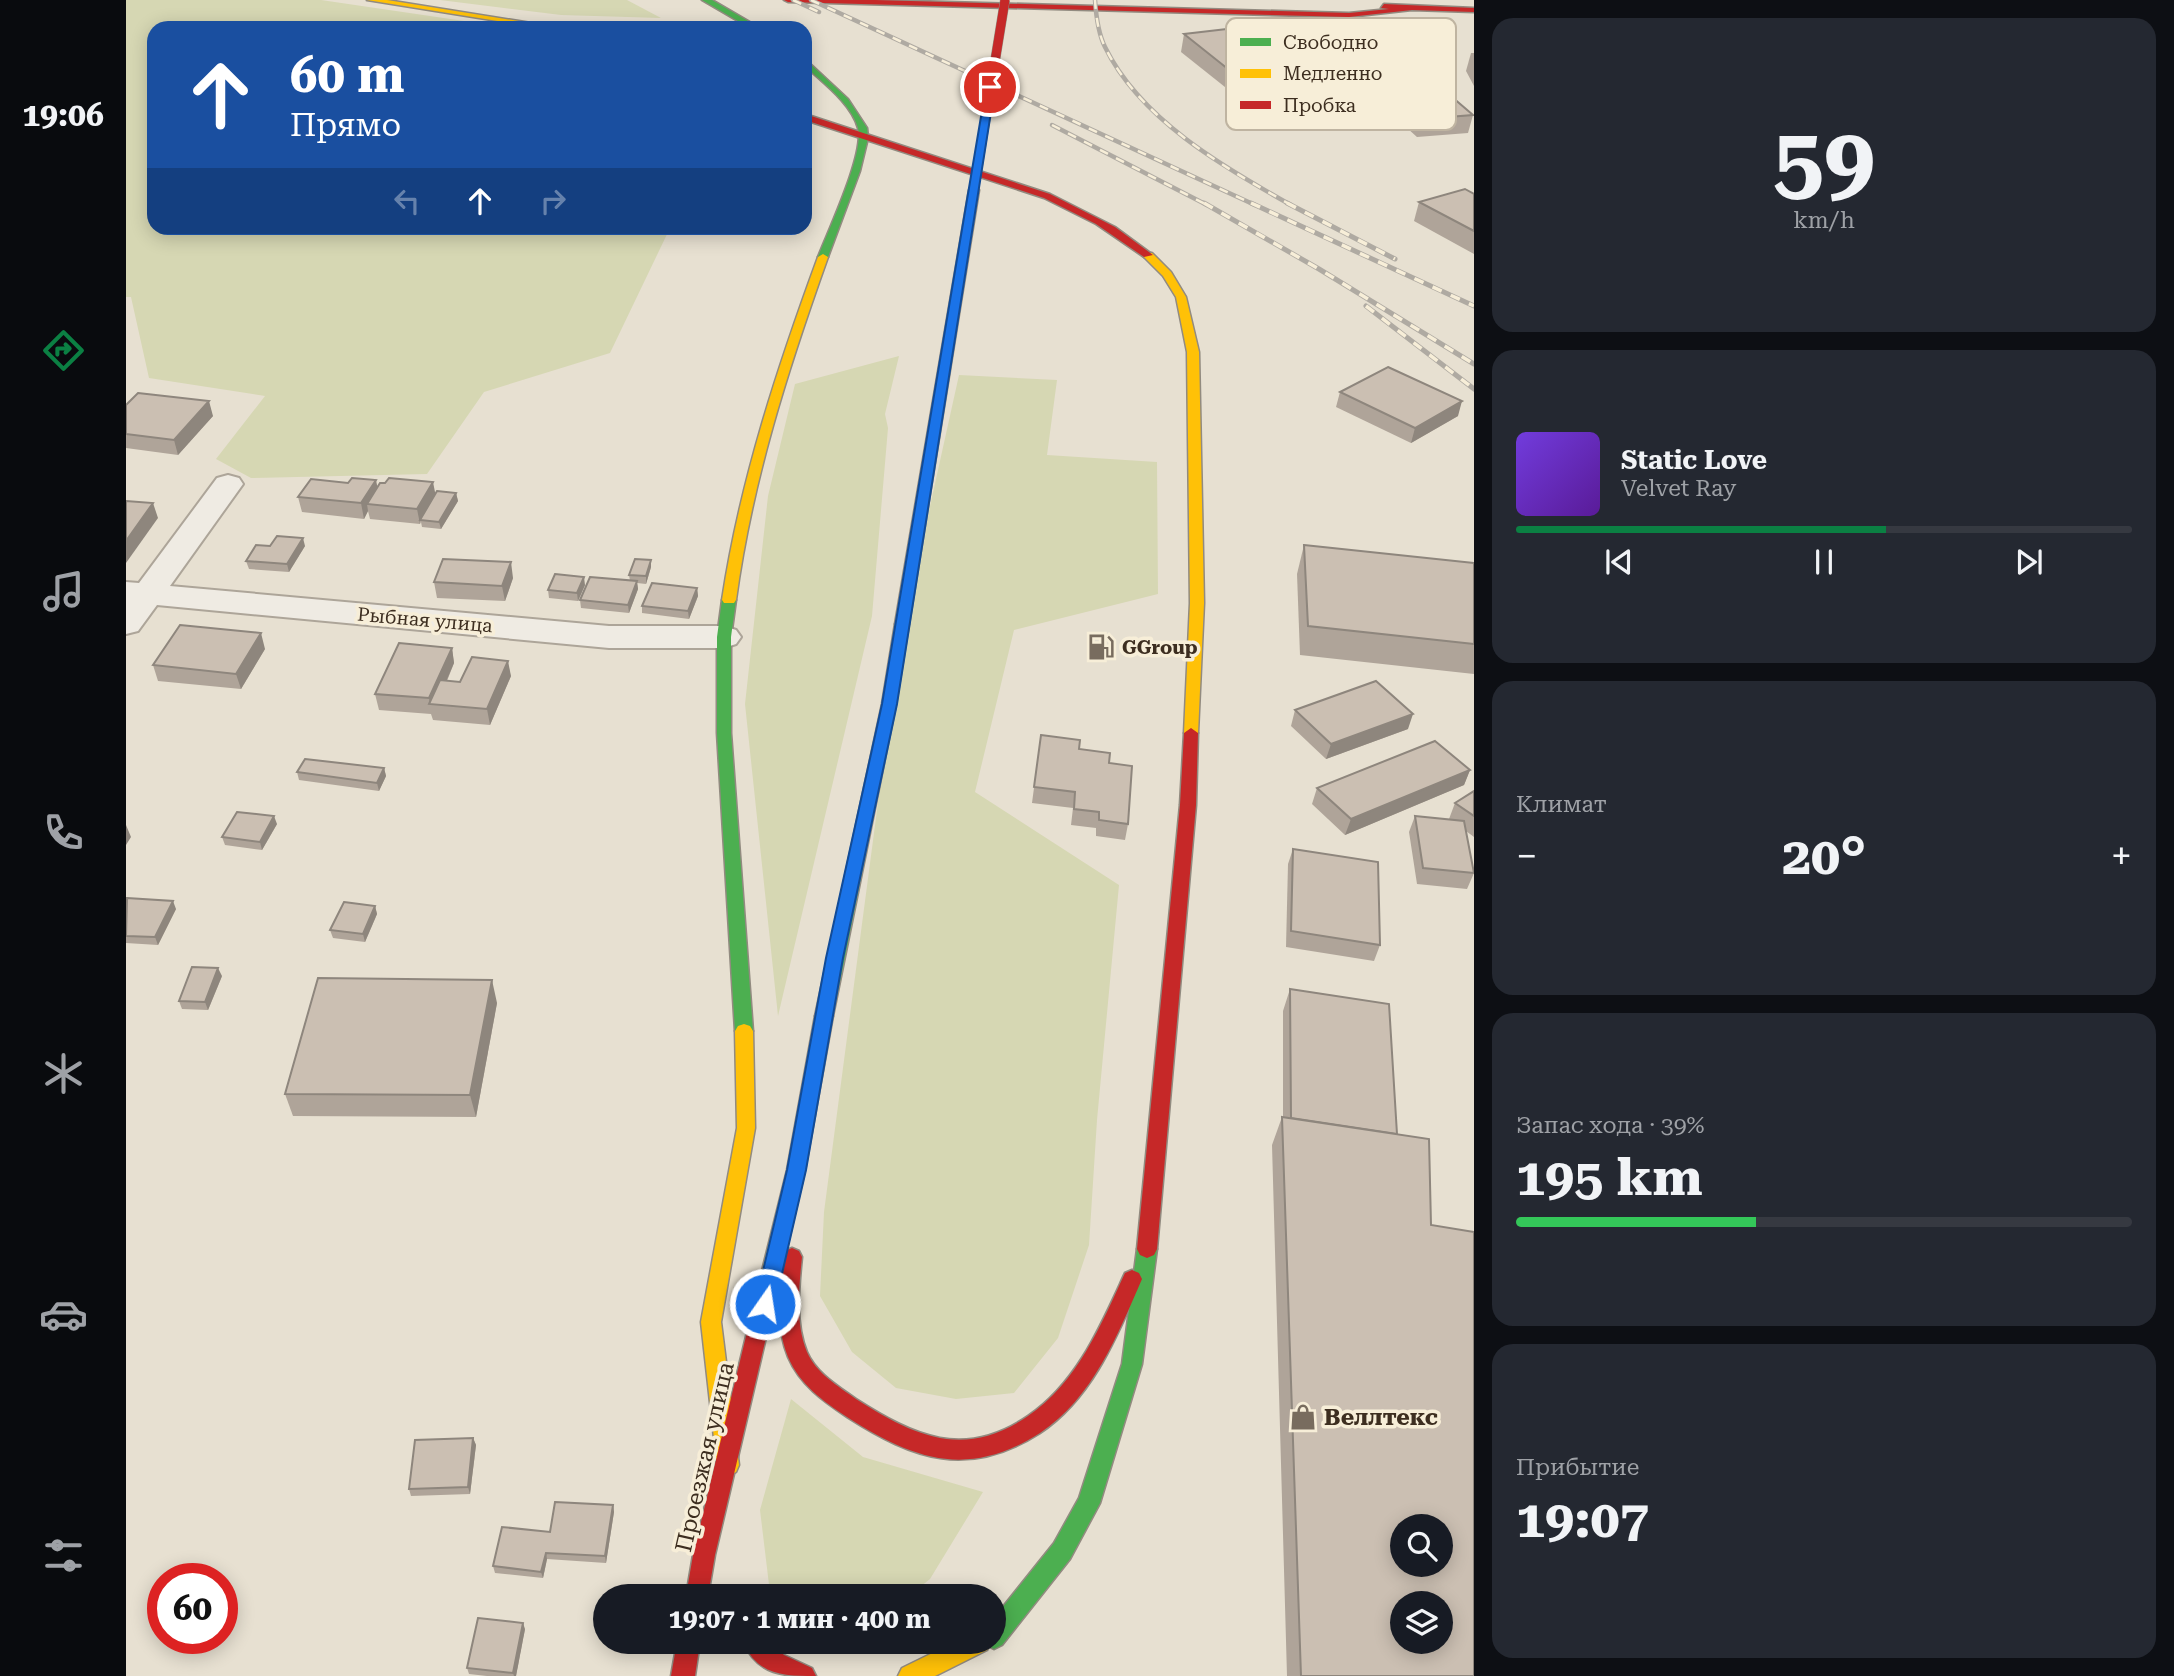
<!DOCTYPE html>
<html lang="ru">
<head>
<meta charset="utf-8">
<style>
	:root { --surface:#171b24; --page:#242831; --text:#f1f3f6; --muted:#9ea1a6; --line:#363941; --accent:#0b8043 }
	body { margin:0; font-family:"Roboto Serif",serif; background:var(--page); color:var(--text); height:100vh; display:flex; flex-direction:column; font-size:26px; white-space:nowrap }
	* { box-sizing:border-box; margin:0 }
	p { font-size:23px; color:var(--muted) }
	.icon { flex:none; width:38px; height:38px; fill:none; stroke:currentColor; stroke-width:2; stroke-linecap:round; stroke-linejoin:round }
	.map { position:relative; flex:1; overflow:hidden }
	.details { display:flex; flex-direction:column; gap:18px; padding:18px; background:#0d0f14; width:700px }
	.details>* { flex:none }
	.banner { position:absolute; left:21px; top:21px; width:665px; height:214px; border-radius:21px; box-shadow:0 4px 18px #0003; background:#1a4fa0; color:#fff; overflow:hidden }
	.controls { position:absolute; left:1264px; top:1514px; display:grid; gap:14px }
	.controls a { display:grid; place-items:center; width:63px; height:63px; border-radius:50%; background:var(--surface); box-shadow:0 4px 18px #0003; font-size:35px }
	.speed { position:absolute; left:21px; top:1563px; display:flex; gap:14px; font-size:35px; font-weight:700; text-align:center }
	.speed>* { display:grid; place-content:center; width:91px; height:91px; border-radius:50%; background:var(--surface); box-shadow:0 4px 18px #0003; line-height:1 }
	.speed .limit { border:10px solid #d22; background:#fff; color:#111 }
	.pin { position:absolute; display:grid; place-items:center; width:60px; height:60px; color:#fff; margin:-30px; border:4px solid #fff; border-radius:50%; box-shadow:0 2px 7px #0007 }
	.me { position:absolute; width:77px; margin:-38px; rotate:13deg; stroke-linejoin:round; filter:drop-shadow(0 0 5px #0008) }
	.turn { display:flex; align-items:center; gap:24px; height:147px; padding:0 28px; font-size:32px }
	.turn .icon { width:91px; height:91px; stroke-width:2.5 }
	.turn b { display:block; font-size:49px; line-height:60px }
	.lanes { display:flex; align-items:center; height:66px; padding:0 28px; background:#0003; justify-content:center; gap:35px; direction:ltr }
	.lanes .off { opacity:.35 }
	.big { font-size:52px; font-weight:700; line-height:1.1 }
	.details .widget { flex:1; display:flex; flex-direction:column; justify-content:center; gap:10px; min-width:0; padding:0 24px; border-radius:21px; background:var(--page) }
	.details .dial { align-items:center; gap:0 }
	.dial b { font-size:91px; line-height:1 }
	.song { display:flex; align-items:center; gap:21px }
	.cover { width:84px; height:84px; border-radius:10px; background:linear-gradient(135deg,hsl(260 70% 55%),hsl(270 70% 35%)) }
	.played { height:7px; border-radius:4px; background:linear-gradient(90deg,var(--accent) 60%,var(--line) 60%) }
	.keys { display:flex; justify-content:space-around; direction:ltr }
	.heat { display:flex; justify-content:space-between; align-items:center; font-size:38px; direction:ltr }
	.charge { height:10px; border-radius:5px; background:linear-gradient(90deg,#34c759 39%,var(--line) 0) }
	.trip { position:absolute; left:467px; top:1584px; width:413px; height:70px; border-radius:35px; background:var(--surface); box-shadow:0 4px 18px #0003; font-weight:700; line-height:70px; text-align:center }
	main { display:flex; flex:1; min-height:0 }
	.menu { display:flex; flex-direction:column; width:126px; justify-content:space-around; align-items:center; background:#090b0e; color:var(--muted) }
	.menu .icon { width:49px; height:49px }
	.menu .active { color:var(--accent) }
	.menu b { font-size:32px; color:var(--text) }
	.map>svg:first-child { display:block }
</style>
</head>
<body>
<main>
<nav class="menu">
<b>19:06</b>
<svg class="icon active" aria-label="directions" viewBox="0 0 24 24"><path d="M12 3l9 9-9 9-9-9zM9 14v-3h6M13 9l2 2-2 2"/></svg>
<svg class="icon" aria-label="music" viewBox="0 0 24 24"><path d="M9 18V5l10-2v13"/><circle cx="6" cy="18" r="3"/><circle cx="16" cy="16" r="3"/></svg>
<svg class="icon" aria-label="phone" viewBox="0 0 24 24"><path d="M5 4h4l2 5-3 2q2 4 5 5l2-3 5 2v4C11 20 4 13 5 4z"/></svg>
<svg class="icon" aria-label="climate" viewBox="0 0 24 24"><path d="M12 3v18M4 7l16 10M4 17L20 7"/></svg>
<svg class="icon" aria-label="car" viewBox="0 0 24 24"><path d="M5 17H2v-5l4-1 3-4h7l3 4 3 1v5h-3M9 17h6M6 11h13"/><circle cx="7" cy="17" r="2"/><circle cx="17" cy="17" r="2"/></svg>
<svg class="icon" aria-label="filters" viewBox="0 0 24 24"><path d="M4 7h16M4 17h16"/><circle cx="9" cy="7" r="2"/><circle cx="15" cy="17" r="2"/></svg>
</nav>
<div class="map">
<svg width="1348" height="1676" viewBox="0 0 1348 1676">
	<rect width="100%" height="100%" fill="#e7e0d1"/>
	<g fill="#d6d7b3">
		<polygon points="0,0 195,0 386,28 28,28 28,228 544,228 484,353 358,392 301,474 125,478 90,459 139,396 23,378 5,297 0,297"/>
		<polygon points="314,0 501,0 535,18 435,15"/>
		<polygon points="773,356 759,414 762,428 746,616 652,1016 619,704 642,496 669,384"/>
		<polygon points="833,375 931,380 921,455 1031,462 1032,594 888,630 849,792 993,885 971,1120 963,1245 932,1338 888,1393 830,1399 770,1388 726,1352 694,1296 698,1212 772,651"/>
		<polygon points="665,1399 737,1457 857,1492 804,1579 783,1596 647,1596 644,1593 634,1510"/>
	</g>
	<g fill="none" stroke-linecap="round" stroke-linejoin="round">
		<g stroke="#ada599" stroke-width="4">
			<polygon id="street" points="102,475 113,478 117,484 44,586 483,626 598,626 610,630 615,637 610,644 598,648 483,648 31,605 12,631 0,634 0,582 13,583 91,478"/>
		</g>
		<g stroke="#928b80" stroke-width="3">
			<g id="fast">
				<polygon points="576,0 586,0 634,28 624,28"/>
				<path d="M679,59L722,99L741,128L742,138L734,171L702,257L697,260L692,257C702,231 739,153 732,128C725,103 697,83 679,66Z"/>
				<polygon points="603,596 610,600 605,637 605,733 627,1031 624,1036 618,1038 612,1036 609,1031 591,733 591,637 596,600"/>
				<polygon points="776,620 783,624 770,704 707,1016 704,1021 698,1023 692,1021 689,1016 756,704 769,624"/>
				<polygon points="1021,1240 1028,1243 1031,1249 1016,1364 974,1503 944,1559 876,1645 868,1649 860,1645 858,1642 868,1642 868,1618 928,1543 953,1498 996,1364 1011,1249 1014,1243"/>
			</g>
		</g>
		<g stroke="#928b80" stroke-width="3">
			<g id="slow">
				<polygon points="241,0 261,0 436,28 416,28"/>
				<polygon points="848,187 853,190 783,624 776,628 769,624 843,190"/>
				<polygon points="1018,253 1026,253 1045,272 1060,297 1073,352 1078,603 1072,733 1065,738 1058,733 1064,603 1061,352 1050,297 1037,276 1018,257"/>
				<path d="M697,254L702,257C662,369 626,481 610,600L608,603H598L596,600C614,481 651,369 692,257Z"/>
				<polygon points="698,1009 704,1011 707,1016 679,1170 650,1295 647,1301 640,1304 633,1301 630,1295 661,1170 689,1016 692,1011"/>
				<polygon points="618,1024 624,1026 627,1031 629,1128 595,1322 613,1465 610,1472 602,1476 594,1472 591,1465 575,1322 611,1128 609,1031 612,1026"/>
				<polygon points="829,1642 865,1642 861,1650 809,1676 772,1676 776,1668"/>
			</g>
		</g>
		<g stroke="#928b80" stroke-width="3">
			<g id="jam">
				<polygon points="658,0 749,0 1223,13 1263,9 1255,8 1258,4 1348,8 1348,12 1286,10 1223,17 662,2"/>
				<polygon points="679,114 924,194 989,227 1027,255 1018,257 970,224 918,198 679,120"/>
				<polygon points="1065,728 1072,733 1070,805 1031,1249 1028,1255 1021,1258 1014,1255 1011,1249 1054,805 1058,733"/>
				<path d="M666,1248L673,1251L676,1257C673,1287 669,1323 681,1352C690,1373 712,1386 730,1399C788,1436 838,1460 902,1416C951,1383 975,1325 999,1273L1006,1270L1013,1273L1016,1279C992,1334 967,1398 914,1433C842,1479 788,1460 721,1417C697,1401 674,1385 662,1357C649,1325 653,1290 656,1257L659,1251Z"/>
				<polygon points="640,1286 647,1289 650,1295 589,1555 582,1596 560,1596 567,1555 630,1295 633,1289"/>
				<polygon points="551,1642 574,1642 569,1676 545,1676"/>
				<path d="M617,1642H645L658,1655L686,1668L690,1676C658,1676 632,1676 617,1642Z"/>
			</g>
		</g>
		<use href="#street" fill="#efebe3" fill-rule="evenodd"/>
		<use href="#fast" fill="#4caf50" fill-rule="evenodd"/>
		<use href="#slow" fill="#ffc107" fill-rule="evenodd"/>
		<use href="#jam" fill="#c62828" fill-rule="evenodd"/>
		<g stroke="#afaaa2" stroke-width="4.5">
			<g id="rail-far1">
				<polyline points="667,0 693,12"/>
				<polyline points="685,0 1129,205"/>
				<path d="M969,0C970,15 972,33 979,47C1014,119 1097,167 1165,205"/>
				<polyline points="926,125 1081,205"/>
			</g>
		</g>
		<g stroke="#afaaa2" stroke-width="5">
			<g id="rail">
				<polyline points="1078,203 1193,269 1348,364"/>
				<polyline points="1125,203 1348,306"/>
				<polyline points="1161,203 1269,259"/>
				<polyline points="1240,306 1348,389"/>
			</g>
		</g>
		<use href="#rail-far1" stroke="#f7eed8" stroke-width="2.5" stroke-dasharray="9" stroke-linecap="butt"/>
		<use href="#rail" stroke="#f7eed8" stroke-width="3.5" stroke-dasharray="10" stroke-linecap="butt"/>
		<g stroke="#928b80" stroke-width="10" stroke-linecap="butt">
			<polyline id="jam-bridge" points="848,190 879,0"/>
		</g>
		<use href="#jam-bridge" stroke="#c62828" stroke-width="9"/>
	</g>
	<g fill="#afa499">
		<polygon points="1058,34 1177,50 1196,85 1109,95 1055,52"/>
		<polygon points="1345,53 1348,53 1348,86 1340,71"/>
		<polygon points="1250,65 1279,68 1347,115 1342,133 1291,137 1239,90 1243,71 1249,71"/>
		<polygon points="1348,194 1348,254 1288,221 1293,202"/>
		<polygon points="1214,392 1332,416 1285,443 1210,407"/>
		<polygon points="0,405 87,416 52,455 0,448"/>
		<polygon points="251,487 309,495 330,493 332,501 315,529 296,527 295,522 294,524 244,519 242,511 238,519 176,512 172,497"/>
		<polygon points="1178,545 1348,563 1348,674 1174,655 1171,574"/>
		<polygon points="144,546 179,546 163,572 123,569 120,561"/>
		<polygon points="525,560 525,567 520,584 511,583 512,589 503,613 455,608 454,600 504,581 503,575"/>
		<polygon points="387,578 379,601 311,598 308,582"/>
		<polygon points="459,585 452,601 423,598 422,590"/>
		<polygon points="571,588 572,596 563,619 516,613 516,606"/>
		<polygon points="326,648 328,663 321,681 334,682 385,676 364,725 307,720 305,714 253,710 249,694"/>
		<polygon points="139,649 115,689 32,681 27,665"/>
		<polygon points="1169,710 1282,729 1200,759 1165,726"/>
		<polygon points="915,735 953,749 983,763 1002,824 999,840 970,836 970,828 945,825 947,808 906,803"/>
		<polygon points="258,768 260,776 253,791 173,780 171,772"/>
		<polygon points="1344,770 1338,785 1219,835 1186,804 1191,788"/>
		<polygon points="1348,791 1348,837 1340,831 1348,873 1341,889 1291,884 1283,832 1289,816 1324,820 1323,819 1329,803"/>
		<polygon points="151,824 136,850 99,845 96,837"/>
		<polygon points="1167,849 1254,945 1248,961 1160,947 1162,864"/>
		<polygon points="0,899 50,909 32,945 0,943"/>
		<polygon points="249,906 251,914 239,942 207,938 204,930"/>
		<polygon points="96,976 82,1010 56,1009 53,1001"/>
		<polygon points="1164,989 1271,1134 1305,1225 1348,1676 1161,1676 1146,1145 1156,1117 1157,1117 1157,1011"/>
		<polygon points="371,1003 350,1117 167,1116 159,1094"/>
		<polygon points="347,1438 350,1445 344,1494 285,1496 283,1489"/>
		<polygon points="487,1505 488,1512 480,1563 421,1559 417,1578 369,1573 367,1566 424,1532"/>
		<polygon points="399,1629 390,1676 361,1676 343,1674 341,1668"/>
	</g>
	<g fill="#8e867d">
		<polygon points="1180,35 1176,53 1160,38"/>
		<polygon points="1200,67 1196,85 1109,95 1112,77"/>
		<polygon points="83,401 87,416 52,455 48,440"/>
		<polygon points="1336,401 1332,416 1285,443 1289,428"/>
		<polygon points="250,480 253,495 241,504 242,511 238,519 235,503"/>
		<polygon points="307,482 310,497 294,520 294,524 291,509"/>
		<polygon points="330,493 332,501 315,529 313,522"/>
		<polygon points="27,503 32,518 0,563 0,541"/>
		<polygon points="177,538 179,546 163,572 161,564"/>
		<polygon points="525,560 525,567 520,584 520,576"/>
		<polygon points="385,562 387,578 379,601 376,586"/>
		<polygon points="458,577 459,585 452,601 451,593"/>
		<polygon points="511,581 512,589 503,613 502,605"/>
		<polygon points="571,588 572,596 563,619 562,611"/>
		<polygon points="135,633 139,649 115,689 110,674"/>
		<polygon points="326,648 328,663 310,705 304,704 303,698"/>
		<polygon points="382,661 385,676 364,725 361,709"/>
		<polygon points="1287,714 1282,729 1200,759 1205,744"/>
		<polygon points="258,768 260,776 253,791 251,783"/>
		<polygon points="1344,770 1338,785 1219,835 1225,819"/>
		<polygon points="148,816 151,824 136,850 134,842"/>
		<polygon points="0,825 5,837 0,845"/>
		<polygon points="47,901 50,909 32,945 29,937"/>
		<polygon points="249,906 251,914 239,942 237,934"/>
		<polygon points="92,968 96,976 82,1010 79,1002"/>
		<polygon points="366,980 371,1003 350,1117 344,1095"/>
		<polygon points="347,1438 350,1445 344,1494 342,1487"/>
		<polygon points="487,1505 488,1512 480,1563 479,1556"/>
		<polygon points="420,1553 421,1559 417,1578 415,1572"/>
		<polygon points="397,1623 399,1629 390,1676 388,1676 387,1673"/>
	</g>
	<g fill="#cbbfb2" stroke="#8e867d" stroke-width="2" fill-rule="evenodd">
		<polygon points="1161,22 1180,35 1160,38 1200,67 1112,77 1058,34"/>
		<polygon points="1274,64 1279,68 1291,67 1347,115 1296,119 1243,71 1256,70 1250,65"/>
		<polygon points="1339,189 1348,194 1348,231 1293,202"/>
		<polygon points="1262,367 1336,401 1289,428 1214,392"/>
		<polygon points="12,393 83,401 48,440 0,434 0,405"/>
		<polygon points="226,478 250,480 235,503 172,497 185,479 222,483"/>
		<polygon points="263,478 307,482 291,509 241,504 254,483 259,483"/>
		<polygon points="311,491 330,493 313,522 294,520"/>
		<polygon points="0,501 27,503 0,541"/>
		<polygon points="151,536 177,538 161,564 120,561 130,545 144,546"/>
		<polygon points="1178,545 1348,563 1348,644 1182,626"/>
		<polygon points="317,559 385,562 376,586 308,582"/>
		<polygon points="509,559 525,560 520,576 503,575"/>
		<polygon points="429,574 458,577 451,593 422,590"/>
		<polygon points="464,577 511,581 502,605 454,600"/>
		<polygon points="526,583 571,588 562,611 516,606"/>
		<polygon points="54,625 135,633 110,674 27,665"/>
		<polygon points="273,643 326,648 303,698 249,694"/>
		<polygon points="346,657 382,661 361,709 303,704 314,680 334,682"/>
		<polygon points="1250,681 1287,714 1205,744 1169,710"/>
		<polygon points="915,735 954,740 953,749 984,753 983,763 1006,766 1002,824 973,820 973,812 948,809 949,792 908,787"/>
		<polygon points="1309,741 1344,770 1225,819 1191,788"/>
		<polygon points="179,759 258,768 251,783 171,772"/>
		<polygon points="1348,791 1348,816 1329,803"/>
		<polygon points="111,812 148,816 134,842 96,837"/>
		<polygon points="1289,816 1338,821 1348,873 1297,868"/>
		<polygon points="1167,849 1252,862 1254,945 1165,931"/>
		<polygon points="1,898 47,901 29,937 0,936"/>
		<polygon points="218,902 249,906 237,934 204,930"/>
		<polygon points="66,967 92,968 79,1002 53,1001"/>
		<polygon points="192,978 366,980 344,1095 159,1094"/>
		<polygon points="1164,989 1263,1004 1271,1134 1165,1118"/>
		<path d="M1156,1117L1303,1139L1305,1225L1348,1232V1676H1175ZM1276,1526H1314V1564H1276ZM1276,1603H1314V1642H1276Z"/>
		<polygon points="347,1438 342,1487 283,1489 289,1440"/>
		<polygon points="429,1502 487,1505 479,1556 420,1553 415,1572 367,1566 376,1527 424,1532"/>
		<polygon points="352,1618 397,1623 387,1673 341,1668"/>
	</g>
	<polygon fill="#1a73e8" stroke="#114b97" stroke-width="2" points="864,85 869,87 771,704 717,958 680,1170 649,1304 646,1311 639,1313 632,1311 629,1304 661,1170 700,958 756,704 860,87"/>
	<defs>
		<g id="fuel-bare" transform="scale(2.1)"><path d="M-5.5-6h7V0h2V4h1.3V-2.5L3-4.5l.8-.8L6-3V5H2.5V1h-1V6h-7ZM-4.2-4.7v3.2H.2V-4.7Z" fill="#786c5e" stroke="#f7eed8" stroke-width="2.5" paint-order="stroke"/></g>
		<g id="shop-bare" transform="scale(2.1)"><path d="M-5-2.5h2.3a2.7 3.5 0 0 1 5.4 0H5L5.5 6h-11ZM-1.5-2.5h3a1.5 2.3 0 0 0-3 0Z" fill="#786c5e" stroke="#f7eed8" stroke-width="2.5" paint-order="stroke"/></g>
	</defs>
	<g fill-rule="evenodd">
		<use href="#fuel-bare" x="975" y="647"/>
		<use href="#shop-bare" x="1177" y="1417"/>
	</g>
	<g text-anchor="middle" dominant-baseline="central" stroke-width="7" stroke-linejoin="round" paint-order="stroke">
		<g font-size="19" fill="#3d2e20" stroke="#f7eed8">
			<text transform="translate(299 620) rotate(5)">Рыбная улица</text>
		</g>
		<g font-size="19" font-weight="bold" fill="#3d2e20" stroke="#f7eed8" text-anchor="start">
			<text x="996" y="647">GGroup</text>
		</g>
		<g font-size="23" font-weight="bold" fill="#3d2e20" stroke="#f7eed8" text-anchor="start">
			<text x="1198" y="1417">Веллтекс</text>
		</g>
		<g font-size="23" fill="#3d2e20" stroke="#f7eed8">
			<text transform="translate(579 1457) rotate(-77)">Проезжая улица</text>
		</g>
	</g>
	<rect x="1100" y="18" width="230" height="112" rx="10" fill="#f7eed8" stroke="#bfb4a1" stroke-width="2"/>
	<rect x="1114" y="38" width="31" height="8" fill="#4caf50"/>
	<rect x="1114" y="69" width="31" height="9" fill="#ffc107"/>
	<rect x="1114" y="101" width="31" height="8" fill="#c62828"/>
	<g font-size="19" fill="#3d2e20">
		<text x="1157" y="49">Свободно</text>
		<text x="1157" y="80">Медленно</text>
		<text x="1157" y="112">Пробка</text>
	</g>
</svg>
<div class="controls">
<a><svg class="icon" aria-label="search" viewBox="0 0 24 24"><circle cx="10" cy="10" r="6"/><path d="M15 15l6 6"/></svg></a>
<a><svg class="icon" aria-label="layers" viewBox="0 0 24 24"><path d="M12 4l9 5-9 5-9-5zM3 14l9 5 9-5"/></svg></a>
</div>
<div class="speed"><div class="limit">60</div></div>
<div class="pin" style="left:864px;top:87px;background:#d93025"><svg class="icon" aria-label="arrive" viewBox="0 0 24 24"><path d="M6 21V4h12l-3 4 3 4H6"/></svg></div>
<svg class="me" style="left:639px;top:1304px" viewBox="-20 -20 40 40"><circle r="17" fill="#1a73e8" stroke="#fff" stroke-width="3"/><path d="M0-11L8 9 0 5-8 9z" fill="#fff"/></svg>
<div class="trip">19:07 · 1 мин · 400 m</div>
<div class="banner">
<div class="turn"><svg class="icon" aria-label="ahead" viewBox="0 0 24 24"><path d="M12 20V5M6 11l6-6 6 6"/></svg><div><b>60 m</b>Прямо</div></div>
<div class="lanes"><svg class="icon off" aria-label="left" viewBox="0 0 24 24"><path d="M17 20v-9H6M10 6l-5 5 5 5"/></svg><svg class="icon" aria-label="ahead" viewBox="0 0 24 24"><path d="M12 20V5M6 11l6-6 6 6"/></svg><svg class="icon off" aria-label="right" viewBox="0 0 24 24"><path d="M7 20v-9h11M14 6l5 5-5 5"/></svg></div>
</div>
</div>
<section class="details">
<div class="widget dial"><b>59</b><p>km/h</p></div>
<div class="widget">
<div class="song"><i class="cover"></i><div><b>Static Love</b><p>Velvet Ray</p></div></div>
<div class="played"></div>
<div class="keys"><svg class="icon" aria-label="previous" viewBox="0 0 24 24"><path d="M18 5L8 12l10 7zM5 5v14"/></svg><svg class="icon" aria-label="pause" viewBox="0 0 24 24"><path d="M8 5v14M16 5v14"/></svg><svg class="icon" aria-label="next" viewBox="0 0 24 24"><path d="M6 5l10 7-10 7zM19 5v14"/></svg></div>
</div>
<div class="widget"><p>Климат</p>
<div class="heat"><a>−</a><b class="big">20°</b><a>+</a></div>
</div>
<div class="widget"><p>Запас хода · 39%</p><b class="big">195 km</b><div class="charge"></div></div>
<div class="widget"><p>Прибытие</p><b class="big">19:07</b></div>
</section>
</main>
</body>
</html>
